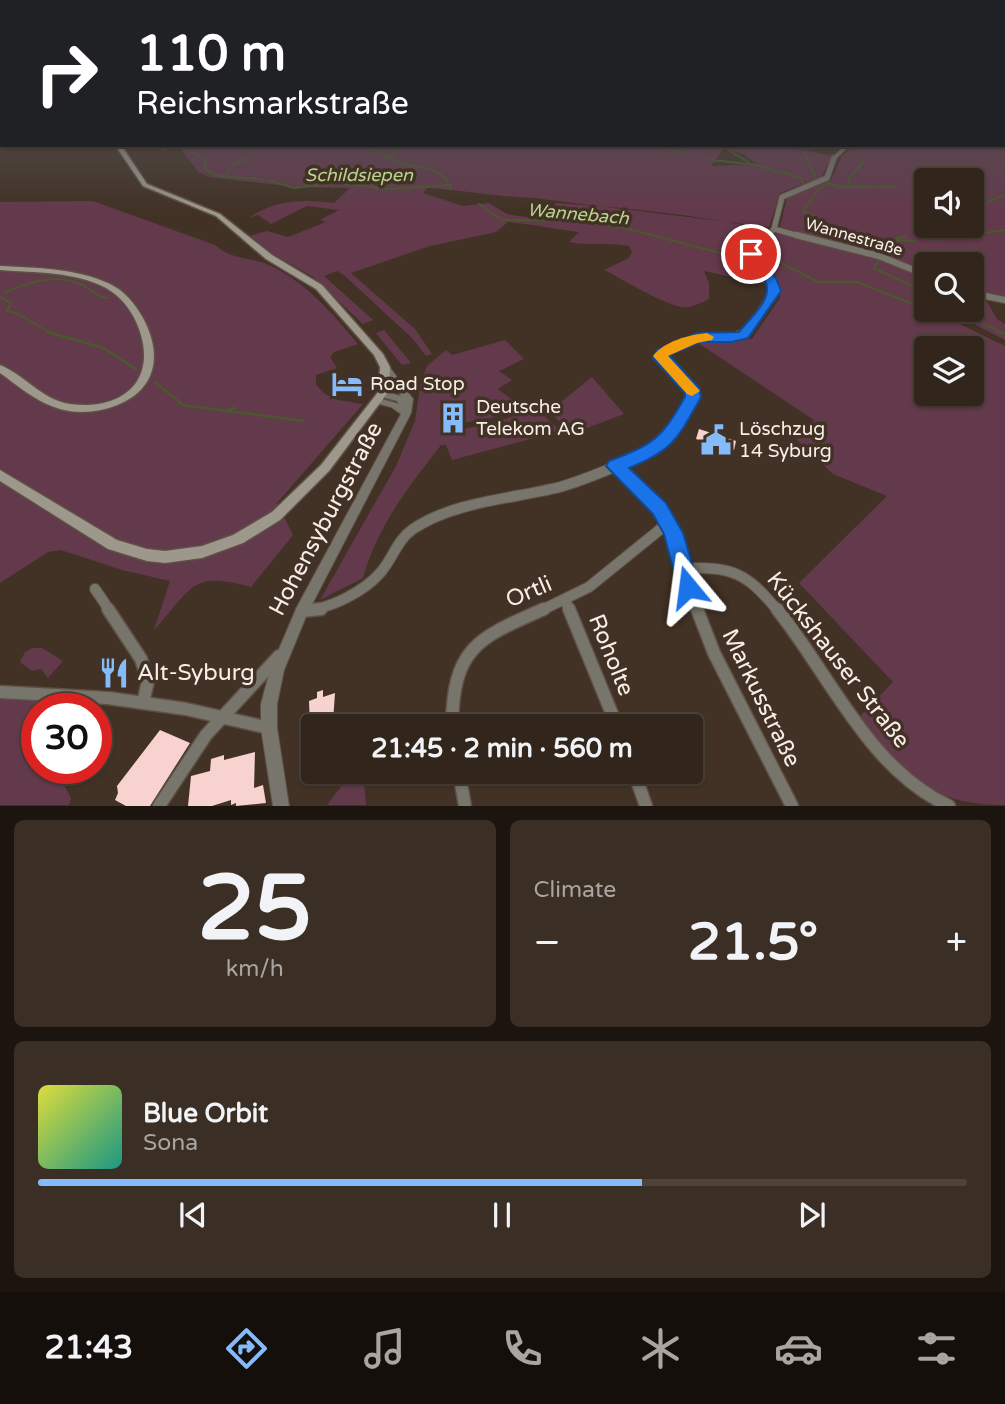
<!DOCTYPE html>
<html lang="en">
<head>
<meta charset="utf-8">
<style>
	:root { --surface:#32261c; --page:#3a2e25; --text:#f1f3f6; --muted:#a8a5a3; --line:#4d433b; --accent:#86bbfb }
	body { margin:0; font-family:"Varela Round",sans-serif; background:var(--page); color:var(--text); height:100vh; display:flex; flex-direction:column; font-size:26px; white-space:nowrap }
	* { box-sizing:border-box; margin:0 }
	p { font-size:23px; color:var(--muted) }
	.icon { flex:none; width:38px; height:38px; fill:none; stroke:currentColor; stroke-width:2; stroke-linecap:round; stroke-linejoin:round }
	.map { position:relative; height:806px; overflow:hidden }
	.details { display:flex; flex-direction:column; gap:14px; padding:14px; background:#1c150f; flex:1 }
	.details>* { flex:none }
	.guide { position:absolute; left:0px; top:0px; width:1006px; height:147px; box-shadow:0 2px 5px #0004,0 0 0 2px var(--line); background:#202124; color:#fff; overflow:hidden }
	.fabs { position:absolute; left:914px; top:168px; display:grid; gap:14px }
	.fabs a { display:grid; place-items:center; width:70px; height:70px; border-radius:7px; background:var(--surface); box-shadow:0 2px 5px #0004,0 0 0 2px var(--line); font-size:35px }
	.speed { position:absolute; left:21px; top:693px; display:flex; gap:14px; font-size:35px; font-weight:700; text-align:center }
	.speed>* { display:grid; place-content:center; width:91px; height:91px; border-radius:50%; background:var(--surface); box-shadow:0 2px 5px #0004,0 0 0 2px var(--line); line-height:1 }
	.speed .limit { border:10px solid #d22; background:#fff; color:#111 }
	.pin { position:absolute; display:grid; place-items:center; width:60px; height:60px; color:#fff; margin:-30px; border:4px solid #fff; border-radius:50%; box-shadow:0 2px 7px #0007 }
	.me { position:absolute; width:77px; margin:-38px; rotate:344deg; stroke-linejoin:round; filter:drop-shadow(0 0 5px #0008) }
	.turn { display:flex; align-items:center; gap:24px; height:147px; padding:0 21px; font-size:32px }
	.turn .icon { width:91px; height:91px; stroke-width:2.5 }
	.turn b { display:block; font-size:49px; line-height:60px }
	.big { font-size:52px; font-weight:700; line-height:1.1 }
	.details .card { flex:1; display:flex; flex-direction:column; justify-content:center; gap:10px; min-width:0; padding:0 24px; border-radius:10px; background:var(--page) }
	.details .dial { align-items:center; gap:0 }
	.dial b { font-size:91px; line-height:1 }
	.song { display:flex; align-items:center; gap:21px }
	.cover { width:84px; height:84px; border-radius:10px; background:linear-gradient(135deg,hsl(60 70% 55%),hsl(170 70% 35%)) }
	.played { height:7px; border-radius:4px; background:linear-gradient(90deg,var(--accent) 65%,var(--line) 65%) }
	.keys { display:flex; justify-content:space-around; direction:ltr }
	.heat { display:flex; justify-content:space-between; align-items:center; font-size:38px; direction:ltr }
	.details .tiles { flex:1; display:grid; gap:14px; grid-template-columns:1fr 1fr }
	.card:last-child { grid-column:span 2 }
	.trip { position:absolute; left:301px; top:714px; width:402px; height:70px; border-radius:7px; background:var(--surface); box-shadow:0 2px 5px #0004,0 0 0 2px var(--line); font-weight:700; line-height:70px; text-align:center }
	.dock { display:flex; height:112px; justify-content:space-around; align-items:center; background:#140f0b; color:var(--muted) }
	.dock .icon { width:49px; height:49px }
	.dock .active { color:var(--accent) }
	.dock b { font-size:32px; color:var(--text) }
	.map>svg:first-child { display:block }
</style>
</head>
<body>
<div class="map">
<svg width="1005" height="806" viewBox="0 0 1005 806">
	<rect width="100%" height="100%" fill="#423226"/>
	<g fill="#633a4c" fill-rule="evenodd">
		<path d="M1005,107V299L971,292V264H926V273L780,227L787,198L831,180L842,156L855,145H1004ZM926,180H971V226H926Z"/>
		<path d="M118,145H780L832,156L821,178L807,183L801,178L805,183L780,193L769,227L534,198C498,197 464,190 427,188L423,193L463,206L489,203L507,214L538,219L556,215L555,203C680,210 808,230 926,276V310H971V295L985,298L997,319L1005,324V340L949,311L939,314L1005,346V805C927,805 904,773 860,716L893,682L799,583L887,496L833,474L795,438L814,420L698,343L752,339L780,298L778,282L757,259H746L766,280L765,284L704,271L709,283V299C703,302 695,306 688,307C671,310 623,279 604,270L629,258L632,252L629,246C607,242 589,246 569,242L579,232C555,229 531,224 508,222L496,232L430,246L351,273L415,329L432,354L426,356L413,339L344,275L337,271L324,276L373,320L363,324L312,276L273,254L250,236L267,231L288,237L326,222L320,220L339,210L307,206L271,224L258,215L249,218C274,199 305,199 334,203L350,188L296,187L209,177L198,172L179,146L162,151L163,146L128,148L122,153ZM723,149L744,154L757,164L711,166ZM926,348H971V394H926Z"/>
		<path d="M93,201L215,245C231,260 251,257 269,265C307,283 331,312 358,344L334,352L330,357L337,368L316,375V385L325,394L338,400L363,404L277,503L293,535L251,587C191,570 192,588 154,630L170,581L122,570L61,550L48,552L0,583V202Z"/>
		<polygon points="384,330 411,363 402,365 376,333"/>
		<path d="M505,340L524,359L499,371L512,380L498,389L519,405L491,418L440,427L448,432L489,424L537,409L560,431L452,460L446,445H441C409,486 377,527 363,578L320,600L396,466L415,421L421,381L427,366L446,350L452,355Z"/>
		<polygon points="592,377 624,414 571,434 550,411"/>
		<polygon points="32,648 42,648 63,661 48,678 41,669 32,671 20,662 25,652"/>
		<polygon points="56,695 50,709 37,709 37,768 55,768 71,798 69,805 0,805 0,696"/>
		<polygon points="352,772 363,772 366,805 327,805"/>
	</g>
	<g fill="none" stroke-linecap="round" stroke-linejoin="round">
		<g stroke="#49592c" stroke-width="2">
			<path d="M366,145C376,150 385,157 395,161C416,169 443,164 451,189"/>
			<polyline points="648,145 687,153"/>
			<polyline points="184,147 205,160 205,170 219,176 263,179"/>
			<polyline points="806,149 809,147"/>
			<polyline points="730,151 748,162"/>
			<polyline points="804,153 815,176"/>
			<polyline points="389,157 402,145"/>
			<polyline points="712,160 748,164"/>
			<polyline points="748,163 799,177"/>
			<polyline points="226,176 233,165 246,158"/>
			<polyline points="801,178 805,184"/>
			<polyline points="268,180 294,188 338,183 388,189 451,185"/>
			<polyline points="826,183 841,187 876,187"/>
			<polyline points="828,184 818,190 803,211 854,238 882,246"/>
			<polyline points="850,187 848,180 863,162"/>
			<polyline points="880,187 897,187"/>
			<polyline points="479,204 502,220 579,221 624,228 748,260 749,247"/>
			<polyline points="971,209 1002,196"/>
			<polyline points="915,232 933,226"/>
			<polyline points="896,239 906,236"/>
			<polyline points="933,240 1005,230"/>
			<polyline points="882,246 890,240 917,241"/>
			<polyline points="768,256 818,282 857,282 926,309"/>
			<polyline points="879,259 874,268 926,293"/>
			<path d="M5,292C30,282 58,272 84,286C94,291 96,297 108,298"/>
			<path d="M0,297L11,303L7,311C26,314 36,328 55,334"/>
			<polyline points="929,310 947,310"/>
			<polyline points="958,310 1004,334"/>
		</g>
		<g stroke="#49592c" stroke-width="2.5">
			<polyline points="48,332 103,348 136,369"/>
			<polyline points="1001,332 1005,334"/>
			<polyline points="155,382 183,405 304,421"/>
			<polyline points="228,409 235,408"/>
		</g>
	</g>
	<g fill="#f7d2ce">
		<polygon points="699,429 736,441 734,450 696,439"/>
		<polygon points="323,690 323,697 335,693 333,721 326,723 326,726 310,726 309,701 317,698 317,692"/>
		<polygon points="160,730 190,743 150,806 126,806 115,800 118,793 117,786"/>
		<polygon points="255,752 254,788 263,785 266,803 236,806 236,803 231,805 231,800 212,806 188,806 191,776 210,771 211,759 224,755 224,760"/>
	</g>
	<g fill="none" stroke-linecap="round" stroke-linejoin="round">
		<g stroke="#5f5045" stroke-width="4.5">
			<polyline id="minor-far5" points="833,159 848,145"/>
		</g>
		<g stroke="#5f5045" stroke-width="7">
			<g id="minor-far4">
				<polyline points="774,229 803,237"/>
				<polyline points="766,237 774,229 782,197 827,178 834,158"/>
			</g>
		</g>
		<g stroke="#5f5045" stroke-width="8">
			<g id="minor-far3">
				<polyline points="796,235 879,256 926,275"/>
				<polyline points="971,293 1005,300"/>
				<polyline points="745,334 774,291 751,254 768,235"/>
			</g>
		</g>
		<g stroke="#5f5045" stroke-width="10">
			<path id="minor-far2" d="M640,456C670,445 681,420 694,393L662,361V353L698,338H732L746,332"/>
		</g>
		<g stroke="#5f5045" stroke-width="12">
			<g id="minor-far1">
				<polyline points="615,466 659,508 673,533 698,611"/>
				<path d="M683,568C733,567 746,572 778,611"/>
				<polyline points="95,589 110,611"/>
				<polyline points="565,600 570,611"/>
				<path d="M302,611C328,610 364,592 381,572C393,558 397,540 413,529C455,501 512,499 560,487C589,479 617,465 645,455"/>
				<polyline points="540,611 589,587 668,523"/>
			</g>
		</g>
		<g stroke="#5f5045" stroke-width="15">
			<g id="minor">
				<polyline points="108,609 141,659 148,681 143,703"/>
				<polyline points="569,609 617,726"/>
				<polyline points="697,609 714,653 792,806"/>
				<path d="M777,609C830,675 869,769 949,806"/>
				<polyline points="302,611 321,609"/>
				<polyline points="0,692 108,698 186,709 269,728"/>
				<path d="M452,726C453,647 478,638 544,609"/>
				<polyline points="459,772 465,806"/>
				<polyline points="634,772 646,806"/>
				<polyline points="159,806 206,735 279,656"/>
			</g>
		</g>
		<g stroke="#5f5045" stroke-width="2">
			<polygon id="tertiary" points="385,364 388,365 413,399 411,413 307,614 284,670 277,704 277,728 289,806 273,806 261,728 261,704 270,670 297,607 401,414 391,407 375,403 373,401 378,398 399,404 397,401 379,396 377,394 382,391 401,396 381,367"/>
		</g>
		<g stroke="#5f5045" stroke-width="3">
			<g id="secondary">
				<polygon points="115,145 121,145 147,184 220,214 272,255 322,285 383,354 390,367 389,391 329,471 280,520 243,543 202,558 165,563 147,561 108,549 0,481 0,470 117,540 147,549 165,551 202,546 233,535 272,512 321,465 379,391 380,367 374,355 316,289 266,259 216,216 143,186"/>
				<path d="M0,266C37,268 76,268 110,284C125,291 135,304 143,318C167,363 151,399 101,410C86,413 69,413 54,407C34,400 17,385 0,373V365C25,375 42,400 70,404C121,411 158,382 139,329C133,312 122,297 106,288C74,271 35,273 0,270Z"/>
			</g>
		</g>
		<use href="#minor-far5" stroke="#78756c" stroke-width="3.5"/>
		<use href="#minor-far4" stroke="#78756c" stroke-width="5"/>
		<use href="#minor-far3" stroke="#78756c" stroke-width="6"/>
		<use href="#minor-far2" stroke="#78756c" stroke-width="8"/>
		<use href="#minor-far1" stroke="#78756c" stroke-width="10"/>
		<use href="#minor" stroke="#78756c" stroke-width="12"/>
		<use href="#tertiary" fill="#78756c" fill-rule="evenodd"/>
		<use href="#secondary" fill="#9d988b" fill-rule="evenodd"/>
	</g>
	<linearGradient id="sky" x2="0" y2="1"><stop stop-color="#241c15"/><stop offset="0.46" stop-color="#544f52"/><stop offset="1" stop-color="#544f52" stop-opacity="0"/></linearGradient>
	<rect width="1005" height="210" fill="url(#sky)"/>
	<path fill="#1a73e8" stroke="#114b97" stroke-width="2" d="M751,251L776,278L781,291L748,338L732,342H700L669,355L699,388L701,397C678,438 674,450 629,468L666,503L683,533L699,587L696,594L688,597L681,594L678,587L664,534L653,514L606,466L609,461C654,444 661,439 685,397V393L653,358L657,350L698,333L739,332C748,320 775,298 765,281C759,270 750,266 746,254Z"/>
	<path fill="#f59e0b" d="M707,333L714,337L712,340L697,343L668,356L700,391L692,396L687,394L653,356C665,341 688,335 707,333Z"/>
	<defs>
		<g id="hotel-bare" transform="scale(2.415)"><path d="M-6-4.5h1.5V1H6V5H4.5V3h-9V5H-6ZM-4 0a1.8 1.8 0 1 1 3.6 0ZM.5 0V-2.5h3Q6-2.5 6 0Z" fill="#86bbfb" stroke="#423226" stroke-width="2.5" paint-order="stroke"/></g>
		<g id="building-bare" transform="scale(2.415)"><path d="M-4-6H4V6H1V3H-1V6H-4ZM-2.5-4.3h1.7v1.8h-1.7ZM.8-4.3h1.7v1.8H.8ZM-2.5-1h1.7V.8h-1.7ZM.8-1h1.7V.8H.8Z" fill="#86bbfb" stroke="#423226" stroke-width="2.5" paint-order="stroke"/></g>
		<g id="civic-bare" transform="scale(2.415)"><path d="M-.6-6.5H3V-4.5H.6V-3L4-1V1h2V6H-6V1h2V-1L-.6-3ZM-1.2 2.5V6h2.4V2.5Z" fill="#86bbfb" stroke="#423226" stroke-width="2.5" paint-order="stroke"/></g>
		<g id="restaurant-bare" transform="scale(2.415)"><path d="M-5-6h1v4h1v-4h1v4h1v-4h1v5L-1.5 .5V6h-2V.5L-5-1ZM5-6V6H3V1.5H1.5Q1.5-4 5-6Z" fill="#86bbfb" stroke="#423226" stroke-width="2.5" paint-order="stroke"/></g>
	</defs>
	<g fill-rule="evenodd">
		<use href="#hotel-bare" x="347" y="384"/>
		<use href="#building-bare" x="453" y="418"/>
		<use href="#civic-bare" x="716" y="440"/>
		<use href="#restaurant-bare" x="114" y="673"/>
	</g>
	<g text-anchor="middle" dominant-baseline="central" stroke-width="7" stroke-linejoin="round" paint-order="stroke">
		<g font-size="16" fill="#f9eee7" stroke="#423226">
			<text transform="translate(854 237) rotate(16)">Wannestraße</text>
		</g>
		<g font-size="18" font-style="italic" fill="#bad48c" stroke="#423226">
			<text x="359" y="175">Schildsiepen</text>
			<text transform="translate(578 214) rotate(5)">Wannebach</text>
		</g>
		<g font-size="19" fill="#f9eee7" stroke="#423226" text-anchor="start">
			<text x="370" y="384">Road Stop</text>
			<text x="476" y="407">Deutsche<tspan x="476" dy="22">Telekom AG</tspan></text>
			<text x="739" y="429">Löschzug<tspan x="739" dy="22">14 Syburg</tspan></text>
		</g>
		<g font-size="23" fill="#f9eee7" stroke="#423226">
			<text transform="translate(326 519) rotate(-62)">Hohensyburgstraße</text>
			<text transform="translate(529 592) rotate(-23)">Ortli</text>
			<text transform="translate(611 655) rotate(68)">Roholte</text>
			<text transform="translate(838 660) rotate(52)">Kückshauser Straße</text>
			<text transform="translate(761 698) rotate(64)">Markusstraße</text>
		</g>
		<g font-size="23" fill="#f9eee7" stroke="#423226" text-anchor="start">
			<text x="137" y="673">Alt-Syburg</text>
		</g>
	</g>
</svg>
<div class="fabs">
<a><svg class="icon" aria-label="sound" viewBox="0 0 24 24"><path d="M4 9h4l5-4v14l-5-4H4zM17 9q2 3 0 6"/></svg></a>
<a><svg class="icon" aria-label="search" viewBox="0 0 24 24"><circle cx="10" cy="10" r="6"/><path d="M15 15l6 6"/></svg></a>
<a><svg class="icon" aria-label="layers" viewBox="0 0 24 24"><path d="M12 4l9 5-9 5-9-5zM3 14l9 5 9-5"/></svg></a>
</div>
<div class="speed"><div class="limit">30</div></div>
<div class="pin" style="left:751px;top:254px;background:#d93025"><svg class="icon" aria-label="arrive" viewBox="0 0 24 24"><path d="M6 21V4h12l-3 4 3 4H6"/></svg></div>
<svg class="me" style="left:688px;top:587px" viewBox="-20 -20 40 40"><path d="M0-17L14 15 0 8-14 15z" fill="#1a73e8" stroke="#fff" stroke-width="4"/></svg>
<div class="trip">21:45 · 2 min · 560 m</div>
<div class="guide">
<div class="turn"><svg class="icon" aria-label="right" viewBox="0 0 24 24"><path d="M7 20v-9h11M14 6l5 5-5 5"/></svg><div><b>110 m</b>Reichsmarkstraße</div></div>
</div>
</div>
<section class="details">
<div class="tiles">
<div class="card dial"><b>25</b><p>km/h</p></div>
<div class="card"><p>Climate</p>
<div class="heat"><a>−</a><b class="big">21.5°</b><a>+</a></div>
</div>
<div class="card">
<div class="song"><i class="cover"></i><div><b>Blue Orbit</b><p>Sona</p></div></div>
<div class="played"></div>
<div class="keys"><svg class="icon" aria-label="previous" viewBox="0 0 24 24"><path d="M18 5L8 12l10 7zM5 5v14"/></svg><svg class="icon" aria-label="pause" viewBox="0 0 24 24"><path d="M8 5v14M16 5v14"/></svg><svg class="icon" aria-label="next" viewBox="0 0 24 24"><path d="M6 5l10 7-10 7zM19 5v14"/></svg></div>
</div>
</div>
</section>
<nav class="dock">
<b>21:43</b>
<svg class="icon active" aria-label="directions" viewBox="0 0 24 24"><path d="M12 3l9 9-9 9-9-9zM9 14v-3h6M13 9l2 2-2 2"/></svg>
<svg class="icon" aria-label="music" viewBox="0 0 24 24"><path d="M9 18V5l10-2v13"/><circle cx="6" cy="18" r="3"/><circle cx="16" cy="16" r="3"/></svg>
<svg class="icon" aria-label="phone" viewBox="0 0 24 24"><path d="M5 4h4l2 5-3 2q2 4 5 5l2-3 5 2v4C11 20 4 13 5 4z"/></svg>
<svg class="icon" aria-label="climate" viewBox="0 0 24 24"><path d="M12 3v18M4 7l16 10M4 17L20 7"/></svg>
<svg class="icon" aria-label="car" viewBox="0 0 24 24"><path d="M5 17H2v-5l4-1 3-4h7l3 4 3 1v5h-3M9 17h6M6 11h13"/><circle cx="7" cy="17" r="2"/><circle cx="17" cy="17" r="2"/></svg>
<svg class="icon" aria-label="filters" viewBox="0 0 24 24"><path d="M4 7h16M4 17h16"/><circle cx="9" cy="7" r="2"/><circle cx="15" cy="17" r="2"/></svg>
</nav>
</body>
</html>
